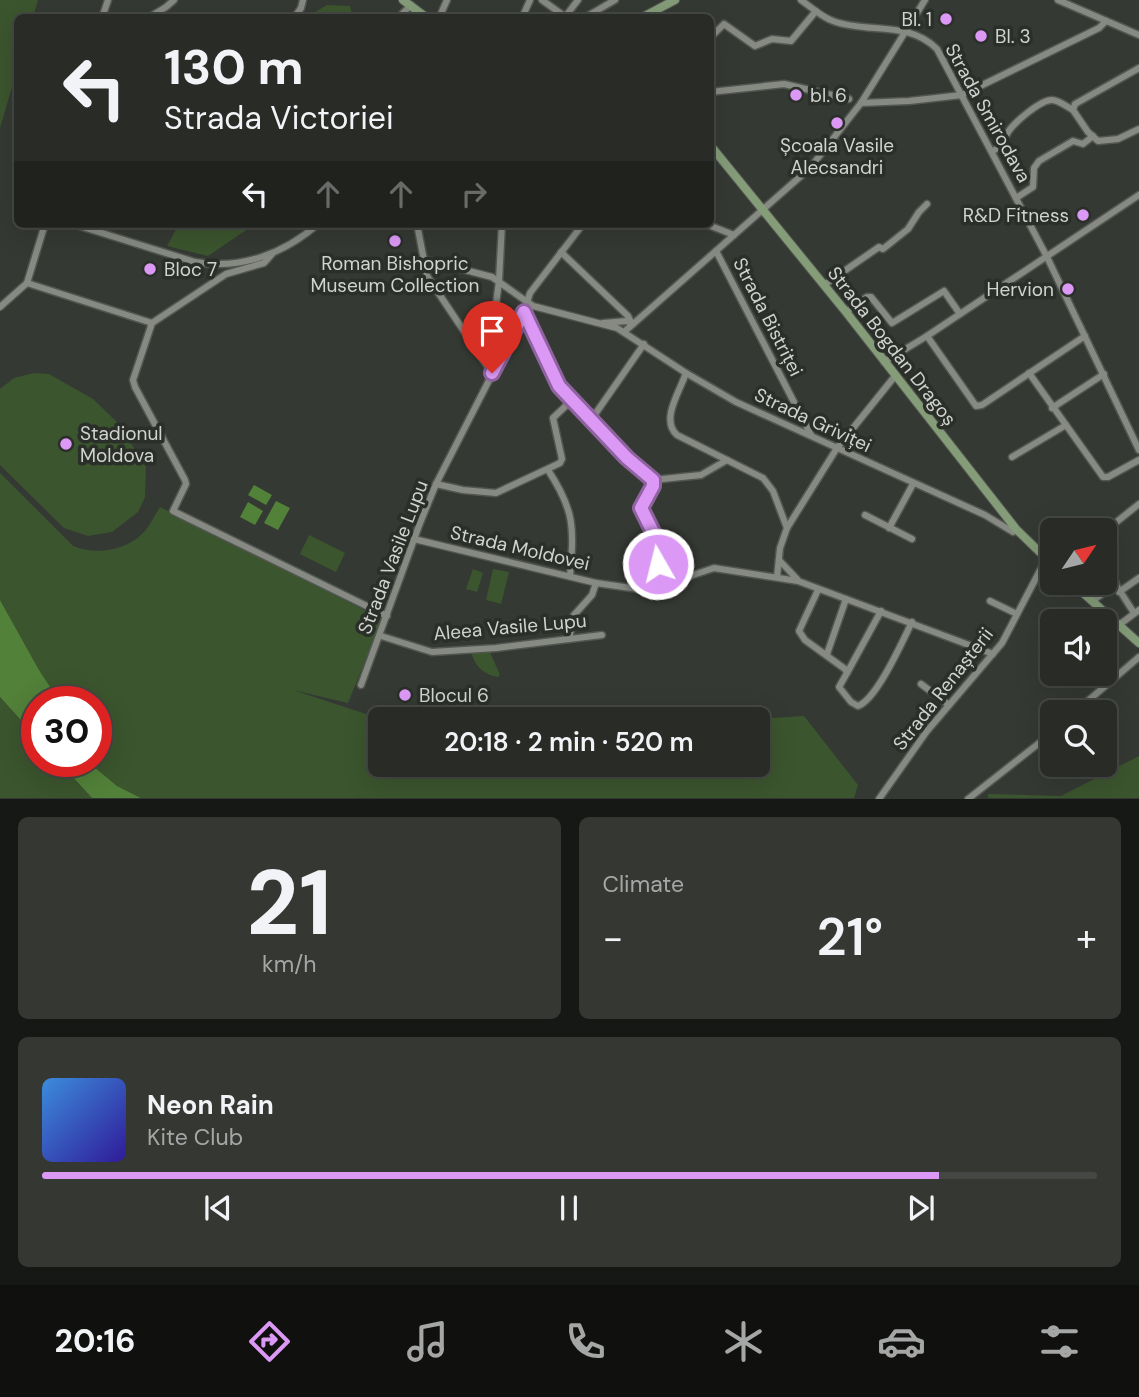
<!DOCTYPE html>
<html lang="en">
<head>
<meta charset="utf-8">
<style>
	:root { --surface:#282b26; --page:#343732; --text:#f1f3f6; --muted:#a5a7a7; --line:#444743; --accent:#db99f5 }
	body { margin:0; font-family:"DM Sans",sans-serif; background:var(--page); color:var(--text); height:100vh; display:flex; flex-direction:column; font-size:26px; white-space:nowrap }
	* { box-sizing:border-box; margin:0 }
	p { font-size:23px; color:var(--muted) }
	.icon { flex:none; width:38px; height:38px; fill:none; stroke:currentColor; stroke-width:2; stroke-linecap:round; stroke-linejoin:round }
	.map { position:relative; height:799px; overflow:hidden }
	.drawer { display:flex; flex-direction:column; gap:18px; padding:18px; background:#161815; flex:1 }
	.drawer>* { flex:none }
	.top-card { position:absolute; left:14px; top:14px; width:700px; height:214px; border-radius:10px; box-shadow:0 7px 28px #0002,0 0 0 2px var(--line); background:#282b26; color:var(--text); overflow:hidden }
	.needle { width:46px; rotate:55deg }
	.controls { position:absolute; left:1040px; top:518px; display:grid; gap:14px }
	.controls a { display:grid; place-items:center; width:77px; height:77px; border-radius:10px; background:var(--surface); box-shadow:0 7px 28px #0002,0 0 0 2px var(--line); font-size:35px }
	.speed { position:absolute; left:21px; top:686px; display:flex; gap:14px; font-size:35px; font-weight:700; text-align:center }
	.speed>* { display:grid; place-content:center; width:91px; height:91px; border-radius:50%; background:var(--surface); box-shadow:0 7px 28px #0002,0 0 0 2px var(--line); line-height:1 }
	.speed .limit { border:10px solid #d22; background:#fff; color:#111 }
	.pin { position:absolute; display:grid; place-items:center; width:60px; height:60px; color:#fff; margin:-72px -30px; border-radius:50% 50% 50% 0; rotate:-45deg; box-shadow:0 0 7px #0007 }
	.pin .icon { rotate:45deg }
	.me { position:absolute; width:77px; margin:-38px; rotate:352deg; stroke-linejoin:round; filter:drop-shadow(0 0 5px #0008) }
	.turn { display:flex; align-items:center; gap:24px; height:147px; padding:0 35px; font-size:32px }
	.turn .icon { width:91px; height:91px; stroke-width:2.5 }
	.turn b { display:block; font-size:49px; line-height:60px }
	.lanes { display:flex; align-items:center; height:66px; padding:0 35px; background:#0003; justify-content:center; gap:35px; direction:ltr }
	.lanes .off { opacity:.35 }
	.big { font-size:52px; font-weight:600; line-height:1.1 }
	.drawer .tile { flex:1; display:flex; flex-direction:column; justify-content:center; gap:10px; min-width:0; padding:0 24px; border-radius:10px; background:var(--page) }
	.drawer .dial { align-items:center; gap:0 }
	.dial b { font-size:91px; line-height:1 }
	.song { display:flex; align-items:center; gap:21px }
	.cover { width:84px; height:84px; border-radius:10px; background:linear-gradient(135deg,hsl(210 70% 55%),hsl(250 70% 35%)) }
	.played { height:7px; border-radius:4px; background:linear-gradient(90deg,var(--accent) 85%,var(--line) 85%) }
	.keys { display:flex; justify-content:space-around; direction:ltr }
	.heat { display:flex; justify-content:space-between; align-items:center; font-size:38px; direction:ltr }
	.drawer .tiles { flex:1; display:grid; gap:18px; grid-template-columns:1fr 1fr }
	.tile:last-child { grid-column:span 2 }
	.trip { position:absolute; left:368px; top:707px; width:402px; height:70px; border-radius:10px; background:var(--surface); box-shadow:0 7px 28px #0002,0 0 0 2px var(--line); font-weight:600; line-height:70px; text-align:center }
	.dock { display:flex; height:112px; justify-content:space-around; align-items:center; background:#10110f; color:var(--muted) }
	.dock .icon { width:49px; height:49px }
	.dock .selected { color:var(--accent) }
	.dock b { font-size:32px; color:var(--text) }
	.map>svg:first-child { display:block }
</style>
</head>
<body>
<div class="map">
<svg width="1139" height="799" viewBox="0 0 1139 799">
	<rect width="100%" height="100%" fill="#353933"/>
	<g fill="#3b552e">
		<polygon points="0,0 38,0 33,17 18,18 17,70 0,128"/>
		<polygon points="327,5 350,6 352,14 346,17 307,17"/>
		<polygon points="179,224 255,224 208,256 167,246"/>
		<polygon points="34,373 49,374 93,399 118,423 146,467 145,497 138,512 112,532 88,536 64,528 0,465 0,389 14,378"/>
		<path d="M0,473L73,546C94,555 124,551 141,535C149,528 154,516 160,507L382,619L348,703L293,690L375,717L388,719H380V765H758V719H751L804,716L858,785L854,798H141L117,786L87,761H96V702H60L39,670L0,600Z"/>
		<polygon points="309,535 345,553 336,572 300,554"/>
		<polygon points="473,569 483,573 477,592 466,589"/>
		<polygon points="493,569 509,572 501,604 486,600"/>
		<path d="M479,650L490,652L500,675L498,677C483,675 474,665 471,651Z"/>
		<polygon points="0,697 37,738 37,761 58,761 92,798 0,798"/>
		<polygon points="1139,756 1139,798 988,798 988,794 1061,796"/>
	</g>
	<g fill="#528139">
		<polygon points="254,485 272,495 266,505 248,495"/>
		<polygon points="276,501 290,508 278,530 264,523"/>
		<polygon points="248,502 263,511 255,525 240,517"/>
		<polygon points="0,600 39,670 60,702 37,702 37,738 0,697"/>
		<polygon points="58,761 87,761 117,786 141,798 92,798"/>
	</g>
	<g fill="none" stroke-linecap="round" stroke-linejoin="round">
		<g stroke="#525651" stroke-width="9">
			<g id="minor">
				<polyline points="542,0 567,18"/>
				<path d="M801,0C811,7 821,17 833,21C868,34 908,20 937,49L1047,257L1139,450"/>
				<polyline points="1058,0 1139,35"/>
				<polyline points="440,16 447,0"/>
				<polyline points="565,17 578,0"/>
				<polyline points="102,18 108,0"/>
				<polyline points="148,18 166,7 174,0"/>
				<polyline points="294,18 301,8 303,0"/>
				<polyline points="398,18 411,5"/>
				<polyline points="522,18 530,0"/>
				<polyline points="584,18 615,0"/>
				<polyline points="710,38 724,24 755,46 772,39 791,41 816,11"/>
				<polyline points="1139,68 1075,104 1073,110 1088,132 1098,141 1118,139 1139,129"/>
				<polyline points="710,92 784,84 849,99"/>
				<polyline points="861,103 909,101 962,95 1099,28 1106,21"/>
				<path d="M993,151C1002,146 1002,143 1007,134C1012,124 1040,100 1052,100C1059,100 1067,107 1073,110"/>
				<polyline points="1016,198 1033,187 1034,168 1039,161 1073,141 1083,144 1093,136"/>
				<path d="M73,224L195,262C240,270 284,254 318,224"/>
				<polyline points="417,224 427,276 492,373"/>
				<polyline points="706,224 734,235"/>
				<polyline points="716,251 811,435"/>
				<polyline points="561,252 628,316 632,324"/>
				<polyline points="423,259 492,277 533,306 617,328 686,373 736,402 985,515 1013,532 1016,529"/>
				<polyline points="27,283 152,323 226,274 264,263 272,254"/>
				<polyline points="824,285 879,247 883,249 908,229 919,212 927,204"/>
				<polyline points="0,307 27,283 45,224"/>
				<polyline points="524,312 559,386 648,478 653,480 701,475 727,460"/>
				<polyline points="846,312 867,297 871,297 892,323 944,291 960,314"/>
				<polyline points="152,323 133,380 135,387 185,480 186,484 173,511 387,616"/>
				<polyline points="603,323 627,321 632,324"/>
				<polyline points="624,332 810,168 861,103 925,0"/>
				<polyline points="927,336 976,406 982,405 1085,336"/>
				<polyline points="884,362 927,336 1139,195"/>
				<polyline points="488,366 499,281 502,224"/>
				<path d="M686,373C680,391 660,420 677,435L763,478L773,491L787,528"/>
				<polyline points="1029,373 1103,477 1108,477 1139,460"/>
				<polyline points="1052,408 1104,374"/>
				<polyline points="591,420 644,344"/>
				<polyline points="1012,457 1066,425"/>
				<path d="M548,470C575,511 574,528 570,576"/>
				<polyline points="436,484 463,490 496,493 560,463 562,459 553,418 572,400"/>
				<polyline points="865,515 912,539"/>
				<polyline points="889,528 913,484"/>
				<polyline points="1104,532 1139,504"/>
				<polyline points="414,539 596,583 638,589 660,586 714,568 798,581 993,654"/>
				<polyline points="779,560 797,579"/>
				<polyline points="1104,566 1134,613"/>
				<polyline points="777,577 780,548 787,528 837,448 895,376"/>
				<path d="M649,588C667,538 659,552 641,508L653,486V480"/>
				<path d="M818,590L799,631L805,640L845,669L847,673L839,687L851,702L858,706C877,699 902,642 912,622"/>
				<polyline points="1119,592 1139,578"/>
				<polyline points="990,601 1017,614"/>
				<polyline points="1093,601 1116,583"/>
				<polyline points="1119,625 1139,610"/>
				<polyline points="381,636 432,652 496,648 602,635"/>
				<polyline points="569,639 574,615 592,595 596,583"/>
				<polyline points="827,654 846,599"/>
				<polyline points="847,673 881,611"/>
				<polyline points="921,684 949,705"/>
				<polyline points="361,685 420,523 436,484 524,312 530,293 583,224"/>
				<polyline points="1075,712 1139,657"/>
				<polyline points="879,799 927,731 1002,643 1046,559"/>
				<polyline points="968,799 1052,733"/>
			</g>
		</g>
		<g stroke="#525651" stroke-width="10">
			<g id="major">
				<polyline points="403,0 427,18"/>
				<polyline points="641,18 675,0"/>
				<polyline points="710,145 846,312 1016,529 1052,564"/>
				<polyline points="1072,583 1139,643"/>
			</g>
		</g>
		<use href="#minor" stroke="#868a83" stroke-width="6"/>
		<use href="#major" stroke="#849c78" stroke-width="8"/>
	</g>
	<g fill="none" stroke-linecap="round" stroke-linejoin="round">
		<g stroke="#8e639f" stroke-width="18">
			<polyline id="route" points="492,373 524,312 559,386 627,458 653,480 653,486 641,508 660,546 658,564"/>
		</g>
		<use href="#route" stroke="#db99f5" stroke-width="12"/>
	</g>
	<g fill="#db99f5" stroke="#2b2f29" stroke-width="2.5">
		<circle cx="946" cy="19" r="7"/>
		<circle cx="981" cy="36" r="7"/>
		<circle cx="796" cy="95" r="7"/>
		<circle cx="837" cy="123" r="7"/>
		<circle cx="1083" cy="215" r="7"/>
		<circle cx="395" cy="241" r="7"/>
		<circle cx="150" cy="269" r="7"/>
		<circle cx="1068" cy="289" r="7"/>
		<circle cx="66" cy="444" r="7"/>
		<circle cx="405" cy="695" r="7"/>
	</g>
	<g text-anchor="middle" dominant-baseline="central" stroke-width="7" stroke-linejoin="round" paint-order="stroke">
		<g font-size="19" fill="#d0d3cf" stroke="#2b2f29" text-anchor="start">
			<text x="932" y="19" text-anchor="end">Bl. 1</text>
			<text x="995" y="36">Bl. 3</text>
			<text x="810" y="95">bl. 6</text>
			<text x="837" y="145" text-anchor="middle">Școala Vasile<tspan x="837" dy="22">Alecsandri</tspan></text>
			<text x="1069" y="215" text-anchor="end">R&amp;D Fitness</text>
			<text x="395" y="263" text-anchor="middle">Roman Bishopric<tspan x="395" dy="22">Museum Collection</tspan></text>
			<text x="164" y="269">Bloc 7</text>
			<text x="1054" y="289" text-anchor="end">Hervion</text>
			<text x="80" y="433">Stadionul<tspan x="80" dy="22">Moldova</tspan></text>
			<text x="419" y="695">Blocul 6</text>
		</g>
		<g font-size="19" fill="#d0d3cf" stroke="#2b2f29">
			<text transform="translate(988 113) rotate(61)">Strada Smirodava</text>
			<text transform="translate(768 317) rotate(63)">Strada Bistriței</text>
			<text transform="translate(892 346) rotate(52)">Strada Bogdan Dragoș</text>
			<text transform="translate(813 420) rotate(25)">Strada Griviței</text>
			<text transform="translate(520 548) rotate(13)">Strada Moldovei</text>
			<text transform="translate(393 557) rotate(-69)">Strada Vasile Lupu</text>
			<text transform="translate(510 627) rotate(-5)">Aleea Vasile Lupu</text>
			<text transform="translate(943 689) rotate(-52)">Strada Renașterii</text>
		</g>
	</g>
</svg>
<div class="controls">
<a><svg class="needle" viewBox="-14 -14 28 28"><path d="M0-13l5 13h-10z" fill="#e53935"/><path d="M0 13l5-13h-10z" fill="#a5a7a7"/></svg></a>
<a><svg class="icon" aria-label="sound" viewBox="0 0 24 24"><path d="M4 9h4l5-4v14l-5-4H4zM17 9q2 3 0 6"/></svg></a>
<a><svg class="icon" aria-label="search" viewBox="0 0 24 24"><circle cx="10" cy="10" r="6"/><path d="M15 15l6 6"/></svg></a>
</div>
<div class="speed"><div class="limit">30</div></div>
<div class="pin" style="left:492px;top:373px;background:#d93025"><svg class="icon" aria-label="arrive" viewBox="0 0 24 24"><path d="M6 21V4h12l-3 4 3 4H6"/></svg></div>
<svg class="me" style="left:658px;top:564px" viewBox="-20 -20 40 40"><circle r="17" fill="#db99f5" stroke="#fff" stroke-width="3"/><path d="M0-11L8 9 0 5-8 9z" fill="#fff"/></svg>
<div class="trip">20:18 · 2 min · 520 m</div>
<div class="top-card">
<div class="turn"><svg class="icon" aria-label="left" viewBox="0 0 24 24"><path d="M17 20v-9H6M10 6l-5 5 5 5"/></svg><div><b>130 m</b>Strada Victoriei</div></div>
<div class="lanes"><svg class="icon" aria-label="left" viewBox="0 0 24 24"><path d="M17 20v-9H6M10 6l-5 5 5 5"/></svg><svg class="icon off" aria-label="ahead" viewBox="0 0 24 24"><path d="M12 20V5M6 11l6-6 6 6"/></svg><svg class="icon off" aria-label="ahead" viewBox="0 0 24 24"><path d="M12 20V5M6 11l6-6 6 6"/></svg><svg class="icon off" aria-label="right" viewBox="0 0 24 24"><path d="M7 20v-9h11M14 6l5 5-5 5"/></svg></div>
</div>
</div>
<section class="drawer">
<div class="tiles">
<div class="tile dial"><b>21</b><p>km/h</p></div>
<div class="tile"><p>Climate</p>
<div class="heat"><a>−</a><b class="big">21°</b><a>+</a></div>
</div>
<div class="tile">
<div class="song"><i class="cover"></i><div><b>Neon Rain</b><p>Kite Club</p></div></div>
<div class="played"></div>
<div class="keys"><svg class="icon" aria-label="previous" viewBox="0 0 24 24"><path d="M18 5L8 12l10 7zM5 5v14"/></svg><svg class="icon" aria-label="pause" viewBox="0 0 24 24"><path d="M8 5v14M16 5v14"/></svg><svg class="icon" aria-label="next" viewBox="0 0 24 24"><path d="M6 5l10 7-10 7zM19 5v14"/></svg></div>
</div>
</div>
</section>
<nav class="dock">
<b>20:16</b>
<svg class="icon selected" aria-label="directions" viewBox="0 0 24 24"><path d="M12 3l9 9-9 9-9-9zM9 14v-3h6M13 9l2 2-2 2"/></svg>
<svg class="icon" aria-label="music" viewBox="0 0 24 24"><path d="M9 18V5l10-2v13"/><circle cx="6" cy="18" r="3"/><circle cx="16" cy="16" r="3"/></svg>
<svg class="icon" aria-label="phone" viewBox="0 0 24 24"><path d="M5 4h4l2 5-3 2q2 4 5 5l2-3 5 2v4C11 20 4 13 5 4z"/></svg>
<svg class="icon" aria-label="climate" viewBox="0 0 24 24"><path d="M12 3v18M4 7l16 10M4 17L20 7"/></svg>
<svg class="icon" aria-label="car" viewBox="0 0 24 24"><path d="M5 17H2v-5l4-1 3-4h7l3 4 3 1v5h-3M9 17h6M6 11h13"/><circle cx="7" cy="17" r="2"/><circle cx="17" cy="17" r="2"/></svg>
<svg class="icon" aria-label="filters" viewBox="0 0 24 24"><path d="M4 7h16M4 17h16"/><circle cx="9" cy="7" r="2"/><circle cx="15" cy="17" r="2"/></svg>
</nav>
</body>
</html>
